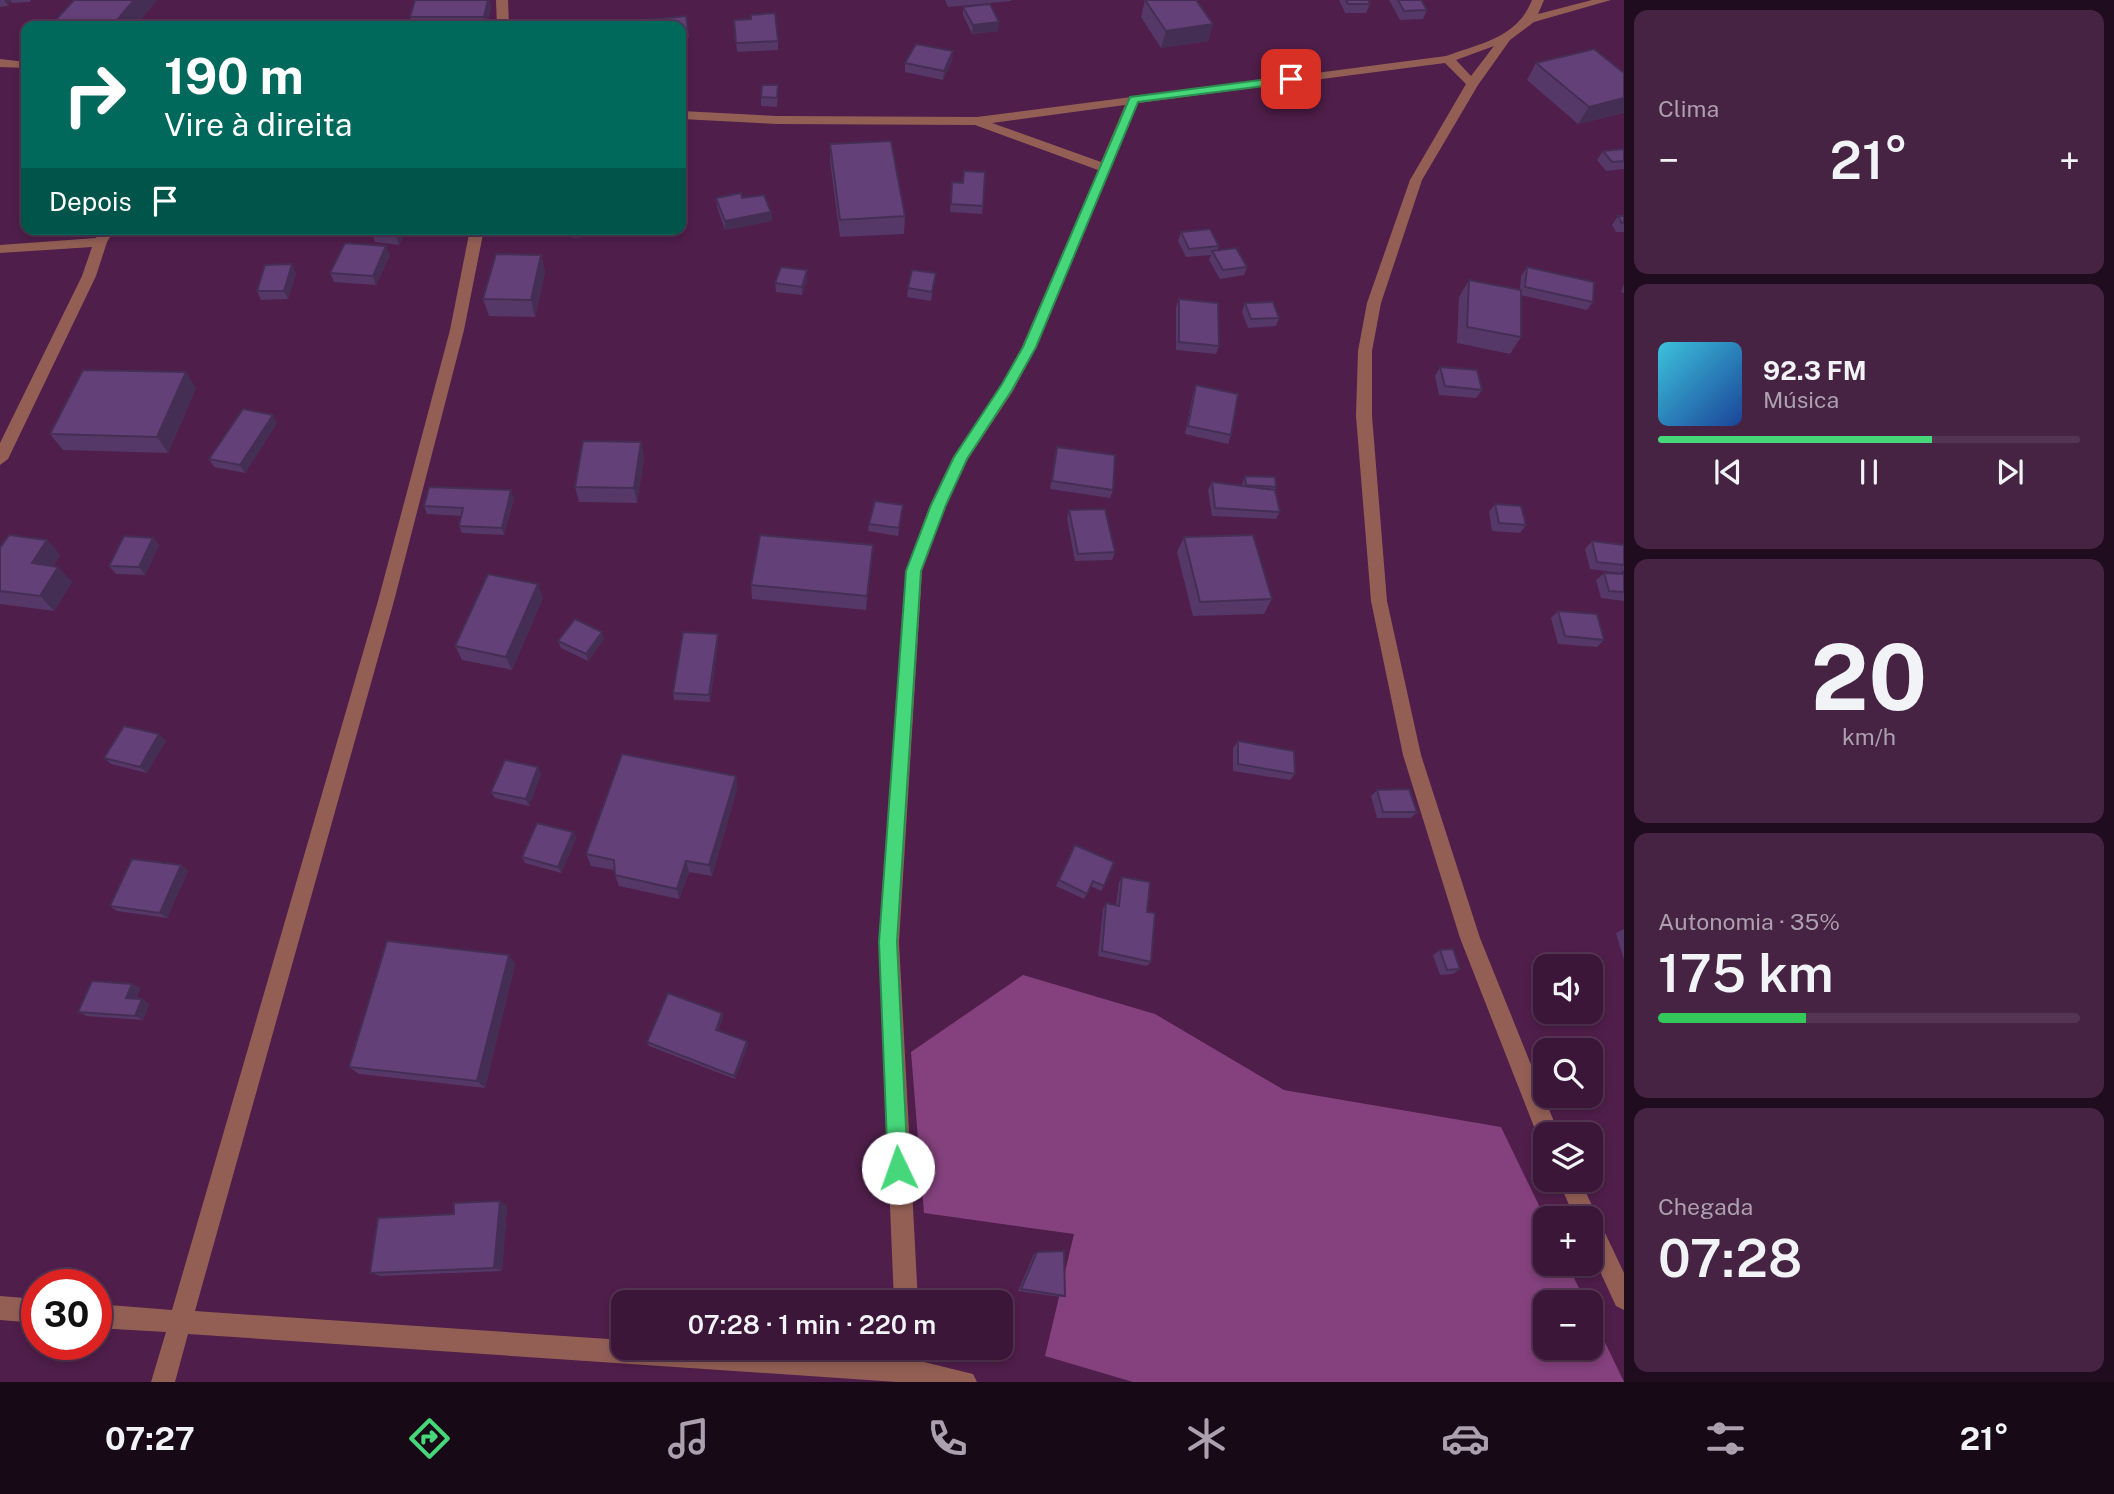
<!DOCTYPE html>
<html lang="pt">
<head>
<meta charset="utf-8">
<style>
	:root { --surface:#3b1638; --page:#462343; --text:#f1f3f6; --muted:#ac9fae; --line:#543553; --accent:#45d77a }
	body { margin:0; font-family:"Public Sans",sans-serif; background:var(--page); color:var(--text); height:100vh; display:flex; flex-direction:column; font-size:26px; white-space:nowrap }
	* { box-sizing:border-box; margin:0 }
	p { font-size:23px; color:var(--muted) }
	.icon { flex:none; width:38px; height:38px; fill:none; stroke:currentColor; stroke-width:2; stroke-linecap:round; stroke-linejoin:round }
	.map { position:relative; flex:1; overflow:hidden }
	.drawer { display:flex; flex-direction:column; gap:10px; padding:10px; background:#200c1f; width:490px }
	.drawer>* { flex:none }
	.guide { position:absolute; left:21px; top:21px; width:665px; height:214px; border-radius:14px; box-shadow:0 4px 10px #0003,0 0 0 2px var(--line); background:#00695c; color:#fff; overflow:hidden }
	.fabs { position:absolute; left:1533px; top:954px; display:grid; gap:14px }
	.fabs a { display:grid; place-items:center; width:70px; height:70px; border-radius:14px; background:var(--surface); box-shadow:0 4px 10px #0003,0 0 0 2px var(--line); font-size:35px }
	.speed { position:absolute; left:21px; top:1269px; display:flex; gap:14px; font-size:35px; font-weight:700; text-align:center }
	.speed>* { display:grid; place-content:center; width:91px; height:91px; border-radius:50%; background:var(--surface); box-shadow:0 4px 10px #0003,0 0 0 2px var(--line); line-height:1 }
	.speed .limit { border:10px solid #d22; background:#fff; color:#111 }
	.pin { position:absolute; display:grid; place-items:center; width:60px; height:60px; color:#fff; margin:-30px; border-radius:14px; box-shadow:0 4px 10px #0006 }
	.me { position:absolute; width:77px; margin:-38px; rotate:357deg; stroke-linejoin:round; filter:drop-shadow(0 0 5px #0008) }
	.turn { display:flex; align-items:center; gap:24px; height:147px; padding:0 28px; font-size:32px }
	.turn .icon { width:91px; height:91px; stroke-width:2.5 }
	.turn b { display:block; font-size:49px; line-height:60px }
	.then { display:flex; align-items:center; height:66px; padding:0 28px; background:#0003; gap:14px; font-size:26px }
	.big { font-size:52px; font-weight:600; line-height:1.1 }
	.drawer .widget { flex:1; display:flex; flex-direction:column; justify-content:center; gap:10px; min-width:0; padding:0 24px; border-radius:14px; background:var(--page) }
	.drawer .dial { align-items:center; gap:0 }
	.dial b { font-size:91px; line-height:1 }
	.song { display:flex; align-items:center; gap:21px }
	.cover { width:84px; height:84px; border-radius:10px; background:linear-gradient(135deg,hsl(190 70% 55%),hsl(220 70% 35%)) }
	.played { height:7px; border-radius:4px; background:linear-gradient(90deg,var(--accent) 65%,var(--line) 65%) }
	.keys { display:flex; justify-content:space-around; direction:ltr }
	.heat { display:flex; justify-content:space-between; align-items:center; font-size:38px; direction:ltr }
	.charge { height:10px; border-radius:5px; background:linear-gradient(90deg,#34c759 35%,var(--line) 0) }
	.trip { position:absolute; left:611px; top:1290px; width:402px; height:70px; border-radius:14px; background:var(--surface); box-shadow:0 4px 10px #0003,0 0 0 2px var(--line); font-weight:600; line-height:70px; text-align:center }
	.tab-bar { display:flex; height:112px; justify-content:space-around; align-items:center; background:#180916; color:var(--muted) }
	.tab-bar .icon { width:49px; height:49px }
	.tab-bar .current { color:var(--accent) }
	.tab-bar b { font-size:32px; color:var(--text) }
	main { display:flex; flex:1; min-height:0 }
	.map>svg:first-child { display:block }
</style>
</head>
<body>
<main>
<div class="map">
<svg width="1624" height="1382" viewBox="0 0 1624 1382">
	<rect width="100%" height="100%" fill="#4f1e4a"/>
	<polygon fill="#84417d" points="1023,975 1155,1014 1284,1090 1501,1127 1545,1218 1545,1264 1567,1264 1586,1302 1545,1302 1545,1348 1591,1348 1591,1313 1624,1382 1133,1382 1045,1356 1074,1234 924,1213 911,1052"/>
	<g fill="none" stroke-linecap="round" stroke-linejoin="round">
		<g fill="#935f55" fill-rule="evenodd">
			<polygon points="496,0 508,0 509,26 497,26"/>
			<path d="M1532,0H1544L1538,14L1592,0H1611L1534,22L1510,40L1478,85L1422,180L1381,303L1372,351V416L1387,601L1421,755L1480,938L1559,1134H1545V1144L1540,1142L1460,938L1403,755L1371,601L1356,416L1358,351L1367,303L1410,180L1466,84L1445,63L1138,103L1036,347L1013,391L968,459L946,505L922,571L899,942L918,1302H894L879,942L906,571L930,505L953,457L1002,384L1022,347L1098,170L975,125L778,124L681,119V111L778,116L977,117L1446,56C1481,43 1517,38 1532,0ZM1494,46L1471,76L1456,60ZM1125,105L1101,162L992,123Z"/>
			<polygon points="0,59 26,62 26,68 0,67"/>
			<polygon points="101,229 115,229 107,242 96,276 8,459 0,465 0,443 82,276 92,247 0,253 0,245 96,238"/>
			<polygon points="470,229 484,229 464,330 394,601 195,1311 623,1340 623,1348 736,1348 897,1358 896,1348 920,1348 920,1361 973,1374 977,1382 897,1382 188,1334 175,1382 151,1382 166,1332 96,1328 96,1304 172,1310 378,601 450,330"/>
			<polygon points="1558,1180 1580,1180 1624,1273 1624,1310 1616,1306 1591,1252 1591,1218 1575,1218"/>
			<polygon points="0,1296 37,1299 37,1323 0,1320"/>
		</g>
	</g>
	<g fill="#553867">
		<polygon points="0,0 10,0 8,6 0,7"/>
		<polygon points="10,0 31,0 30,2 12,3"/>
		<polygon points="74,0 157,0 135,26 55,26 53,23"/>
		<polygon points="489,0 491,8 486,26 413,26 410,17"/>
		<polygon points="945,0 1011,0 1011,1 948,7"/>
		<polygon points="1145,0 1213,24 1208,41 1161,48 1141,17"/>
		<polygon points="1339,0 1368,0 1370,4 1366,13 1345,13"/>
		<polygon points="1389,0 1421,0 1427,10 1423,19 1400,20"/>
		<polygon points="963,7 998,31 972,34 963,15"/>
		<polygon points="734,20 778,41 778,50 737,52"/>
		<polygon points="681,26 688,29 689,37 681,38"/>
		<polygon points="953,51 952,60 943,80 905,72 905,63"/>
		<polygon points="1536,63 1624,73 1624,113 1578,124 1527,80"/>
		<polygon points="778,94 777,107 761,106 761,97"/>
		<polygon points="830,144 905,216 904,234 840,237 830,161"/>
		<polygon points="1624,149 1624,169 1606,171 1597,160 1603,151"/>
		<polygon points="964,171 983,206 982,214 950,212 952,182 962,183"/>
		<polygon points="716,198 742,198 771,212 772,221 725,230 717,207"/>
		<polygon points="1618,216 1624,216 1624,232 1616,232 1612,225"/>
		<polygon points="407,229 399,245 375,242 372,233"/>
		<polygon points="571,229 620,229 621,234 573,238"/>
		<polygon points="1181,232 1219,246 1217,250 1247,267 1244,275 1220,279 1209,260 1211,255 1186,257 1178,241"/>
		<polygon points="390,255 376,285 334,282 330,273"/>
		<polygon points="541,255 545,272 535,317 489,316 483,299"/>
		<polygon points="1527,267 1593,302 1587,310 1521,295 1521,337 1510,354 1457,343 1459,297 1469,280 1520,290 1521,276"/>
		<polygon points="807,270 807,279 802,295 776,292 775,283"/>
		<polygon points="296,273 288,299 261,300 257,291"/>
		<polygon points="936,273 931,301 907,297 908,288"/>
		<polygon points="1624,284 1624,293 1621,292"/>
		<polygon points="1179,299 1219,346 1216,354 1176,350 1176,307"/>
		<polygon points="1245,303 1279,318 1276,326 1248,328 1242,312"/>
		<polygon points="1440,367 1482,390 1476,398 1439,395 1435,376"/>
		<polygon points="1196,385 1231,435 1228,444 1185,434 1193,393"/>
		<polygon points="196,388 168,453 63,450 50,434"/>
		<polygon points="277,423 245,473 214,467 209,459"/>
		<polygon points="641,442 644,458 637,503 579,502 575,487"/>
		<polygon points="1057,447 1113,490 1110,498 1050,489"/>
		<polygon points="1245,476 1276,487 1275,490 1280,512 1276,519 1212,516 1208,490 1212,482 1242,485"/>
		<polygon points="514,498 504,535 462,533 459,526 461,516 427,514 424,506"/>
		<polygon points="1495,504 1526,525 1520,533 1492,531 1489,512"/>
		<polygon points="903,505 898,536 868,531 869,524"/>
		<polygon points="1069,510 1115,552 1112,560 1075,561 1067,518"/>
		<polygon points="1184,537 1272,599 1264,614 1193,616 1177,552"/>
		<polygon points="153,538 159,545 145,575 116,574 109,566"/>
		<polygon points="47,540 60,555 53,566 72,582 54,611 0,604 0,548"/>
		<polygon points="1592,541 1624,546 1624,570 1621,573 1590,569 1585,549"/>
		<polygon points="872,560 866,610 752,599 751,585"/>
		<polygon points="1604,573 1624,574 1624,601 1601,598 1596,580"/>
		<polygon points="543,598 512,670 462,660 455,646"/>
		<polygon points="1558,611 1604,640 1597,647 1558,644 1551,618"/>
		<polygon points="604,639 588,661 561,648 558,641"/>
		<polygon points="718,641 710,702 674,700 673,693"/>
		<polygon points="166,741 147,773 111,764 104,758"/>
		<polygon points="1238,741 1295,774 1290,780 1233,771 1233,748"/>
		<polygon points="541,774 529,806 495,798 491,792"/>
		<polygon points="736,776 737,789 712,876 689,872 679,899 619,886 615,875 614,870 591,866 586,854"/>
		<polygon points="1377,790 1417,812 1411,818 1377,818 1371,796"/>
		<polygon points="573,832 576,838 561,873 525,863 522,857"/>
		<polygon points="1075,845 1104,886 1101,891 1091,886 1084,899 1056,886"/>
		<polygon points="181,865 188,871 167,918 117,911 110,906"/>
		<polygon points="1122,877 1147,912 1151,962 1147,966 1098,956 1103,909 1106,903 1116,905 1119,882"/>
		<polygon points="1624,929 1624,960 1616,933"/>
		<polygon points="1440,950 1460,969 1453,974 1440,975 1433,955"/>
		<polygon points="515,964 485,1088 359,1074 349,1067"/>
		<polygon points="132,984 140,988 136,999 142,999 149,1004 143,1020 87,1016 78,1012"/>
		<polygon points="722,1013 723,1017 718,1031 748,1045 735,1079 649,1046 647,1042"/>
		<polygon points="500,1201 507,1206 502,1271 381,1276 370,1273 454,1214"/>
		<polygon points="1037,1252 1065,1296 1061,1297 1018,1291 1034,1254"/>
	</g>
	<g fill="#452e54">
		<polygon points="4,0 10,0 8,6"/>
		<polygon points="134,0 157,0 135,26 112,26"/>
		<polygon points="489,0 491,8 486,26 484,17"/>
		<polygon points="999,22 998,31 972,34 973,25"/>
		<polygon points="1213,24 1208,41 1161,48 1166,31"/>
		<polygon points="953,51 952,60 943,80 944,71"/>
		<polygon points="1624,98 1624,113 1578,124 1589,107"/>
		<polygon points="771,212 772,221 725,230 725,221"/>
		<polygon points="399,229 407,229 399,245 396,236"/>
		<polygon points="386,246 390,255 376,285 373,276"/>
		<polygon points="541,255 545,272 535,317 531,300"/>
		<polygon points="292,264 296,273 288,299 284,291"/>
		<polygon points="807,270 807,279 802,295 802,287"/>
		<polygon points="186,372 196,388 168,453 157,437"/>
		<polygon points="273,415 277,423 245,473 240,465"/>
		<polygon points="641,442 644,458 637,503 634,488"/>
		<polygon points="511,490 514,498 504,535 502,528"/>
		<polygon points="153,538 159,545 145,575 139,567"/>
		<polygon points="47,540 60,555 46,578 32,563"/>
		<polygon points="873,545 872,560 866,610 867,596"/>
		<polygon points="58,567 72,582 54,611 40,596"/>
		<polygon points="538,584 543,598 512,670 506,657"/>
		<polygon points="602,632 604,639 588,661 586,654"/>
		<polygon points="718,634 718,641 710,702 709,695"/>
		<polygon points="159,734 166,741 147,773 140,767"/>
		<polygon points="538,767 541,774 529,806 526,799"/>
		<polygon points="736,776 737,789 712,876 709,865"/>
		<polygon points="573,832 576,838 561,873 558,867"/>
		<polygon points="686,861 689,872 679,899 677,889"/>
		<polygon points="181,865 188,871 167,918 160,913"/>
		<polygon points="509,955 515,964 485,1088 477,1081"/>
		<polygon points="132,984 140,988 134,1002 126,998"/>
		<polygon points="142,999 149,1004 143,1020 135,1016"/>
		<polygon points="722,1013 723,1017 717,1034 716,1030"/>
		<polygon points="747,1041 748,1045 735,1079 734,1076"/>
		<polygon points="500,1201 507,1206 502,1271 494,1268"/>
	</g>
	<g fill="#634178" stroke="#452e54" stroke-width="2">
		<polygon points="74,0 134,0 112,26 84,26 53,23"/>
		<polygon points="415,0 488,0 484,17 410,17"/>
		<polygon points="1145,0 1196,0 1213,24 1166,31"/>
		<polygon points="1346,0 1368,0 1370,4 1348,4"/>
		<polygon points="1398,0 1421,0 1427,10 1404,11"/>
		<polygon points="990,4 999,22 973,25 963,7"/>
		<polygon points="775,13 778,41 736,43 734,20 751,19 751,15"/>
		<polygon points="686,16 688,29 681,29 681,26 646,26 645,20"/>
		<polygon points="593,20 613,20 612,26 592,26"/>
		<polygon points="916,44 953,51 944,71 905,63"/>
		<polygon points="1594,49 1624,73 1624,98 1589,107 1536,63"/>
		<polygon points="762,85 778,85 777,98 761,97"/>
		<polygon points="891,141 905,216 840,220 830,144"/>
		<polygon points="1624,149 1624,161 1612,162 1603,151"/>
		<polygon points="964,171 985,172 983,206 951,204 952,182 963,183"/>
		<polygon points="741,193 742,198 764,195 771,212 725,221 716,198"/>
		<polygon points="1618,216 1624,216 1624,223 1622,223"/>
		<polygon points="374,229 399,229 396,236 372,233"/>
		<polygon points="1210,229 1219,246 1189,249 1181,232"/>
		<polygon points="345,243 386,246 373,276 330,273"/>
		<polygon points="1236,248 1247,267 1223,270 1212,251"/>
		<polygon points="496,254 541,255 531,300 483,299"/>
		<polygon points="292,264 284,291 257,291 265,265"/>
		<polygon points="781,267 807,270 802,287 775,283"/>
		<polygon points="1527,267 1594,282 1593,302 1525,287"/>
		<polygon points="912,270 936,273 932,292 908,288"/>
		<polygon points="1469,280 1521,290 1521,337 1467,327"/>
		<polygon points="1179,299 1218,303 1219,346 1179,342"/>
		<polygon points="1273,302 1279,318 1251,319 1245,303"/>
		<polygon points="1440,367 1477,370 1482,390 1445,386"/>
		<polygon points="83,370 186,372 157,437 50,434"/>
		<polygon points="1196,385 1238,394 1231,435 1188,426"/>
		<polygon points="243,409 273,415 240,465 209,459"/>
		<polygon points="583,441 641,442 634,488 575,487"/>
		<polygon points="1057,447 1115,455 1113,490 1052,481"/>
		<polygon points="1245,476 1275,477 1276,487 1246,485"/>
		<polygon points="1212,482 1275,490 1280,512 1215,508"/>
		<polygon points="429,487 511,490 502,528 459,526 463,508 424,506"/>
		<polygon points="875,501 903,505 899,528 869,524"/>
		<polygon points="1495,504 1521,506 1526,525 1499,523"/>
		<polygon points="1105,509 1115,552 1078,554 1069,510"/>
		<polygon points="9,535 47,540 32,563 58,567 40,596 0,591 0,548"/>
		<polygon points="760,535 873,545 867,596 751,585"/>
		<polygon points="1253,535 1272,599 1200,602 1184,537"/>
		<polygon points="124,536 153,538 139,567 109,566"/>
		<polygon points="1592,541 1624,545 1624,565 1597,562"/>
		<polygon points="1604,573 1624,574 1624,592 1609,591"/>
		<polygon points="488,574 538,584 506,657 455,646"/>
		<polygon points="1558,611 1597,614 1604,640 1565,636"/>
		<polygon points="575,619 602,632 586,654 558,641"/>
		<polygon points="683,632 718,634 709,695 673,693"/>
		<polygon points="124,726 159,734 140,767 104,758"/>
		<polygon points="1238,741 1294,751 1295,774 1238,764"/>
		<polygon points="622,754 736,776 709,865 686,861 677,889 615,875 614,860 586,854"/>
		<polygon points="505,760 538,767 526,799 491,792"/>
		<polygon points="1409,789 1417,812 1383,812 1377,790"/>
		<polygon points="537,823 573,832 558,867 522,857"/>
		<polygon points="1075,845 1114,862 1104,886 1093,881 1087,894 1059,880"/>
		<polygon points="132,859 181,865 160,913 110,906"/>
		<polygon points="1122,877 1150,882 1147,912 1155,913 1151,962 1102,951 1106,903 1119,906"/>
		<polygon points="387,941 509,955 477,1081 349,1067"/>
		<polygon points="1453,949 1460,969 1447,970 1440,950"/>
		<polygon points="92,981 132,984 126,998 142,999 135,1016 78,1012"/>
		<polygon points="668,993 722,1013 716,1030 747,1041 734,1076 647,1042"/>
		<polygon points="500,1201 494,1268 370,1273 378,1218 454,1214 454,1203"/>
		<polygon points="1064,1251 1065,1296 1021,1289 1037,1252"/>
	</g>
	<polygon fill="#45d77a" stroke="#2d8c4f" stroke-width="2" points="1291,76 1295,77 1295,82 1138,102 1036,347 1012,390 967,459 946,505 921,571 897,942 908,1168 905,1175 898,1178 891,1175 888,1168 879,942 906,571 931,505 954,457 1002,384 1023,347 1130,97"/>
</svg>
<div class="fabs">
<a><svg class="icon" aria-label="sound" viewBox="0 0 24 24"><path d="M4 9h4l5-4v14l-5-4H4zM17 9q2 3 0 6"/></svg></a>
<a><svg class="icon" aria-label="search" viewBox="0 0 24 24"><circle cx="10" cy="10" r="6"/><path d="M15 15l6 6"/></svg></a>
<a><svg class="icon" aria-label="layers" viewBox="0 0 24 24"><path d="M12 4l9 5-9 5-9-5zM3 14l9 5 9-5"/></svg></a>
<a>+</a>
<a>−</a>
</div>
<div class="speed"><div class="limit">30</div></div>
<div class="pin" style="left:1291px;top:79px;background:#d93025"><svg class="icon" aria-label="arrive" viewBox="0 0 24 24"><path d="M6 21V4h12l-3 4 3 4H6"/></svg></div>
<svg class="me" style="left:898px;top:1168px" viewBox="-20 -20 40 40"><circle r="19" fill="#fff"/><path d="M0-13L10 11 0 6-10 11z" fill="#45d77a"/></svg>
<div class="trip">07:28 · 1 min · 220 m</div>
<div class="guide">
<div class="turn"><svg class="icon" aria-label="right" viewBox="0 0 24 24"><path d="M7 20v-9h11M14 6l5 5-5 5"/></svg><div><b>190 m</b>Vire à direita</div></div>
<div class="then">Depois<svg class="icon" aria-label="arrive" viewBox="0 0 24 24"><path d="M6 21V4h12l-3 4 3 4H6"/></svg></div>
</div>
</div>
<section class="drawer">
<div class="widget"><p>Clima</p>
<div class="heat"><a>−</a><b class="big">21°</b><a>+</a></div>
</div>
<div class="widget">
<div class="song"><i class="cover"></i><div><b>92.3 FM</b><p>Música</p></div></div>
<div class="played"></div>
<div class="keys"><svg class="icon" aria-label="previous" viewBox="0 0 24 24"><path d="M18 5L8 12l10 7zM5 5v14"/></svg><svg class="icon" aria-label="pause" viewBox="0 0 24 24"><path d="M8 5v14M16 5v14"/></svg><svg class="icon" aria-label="next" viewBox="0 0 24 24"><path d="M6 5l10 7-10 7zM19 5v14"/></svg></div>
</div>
<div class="widget dial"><b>20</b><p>km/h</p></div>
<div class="widget"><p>Autonomia · 35%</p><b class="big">175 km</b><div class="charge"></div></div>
<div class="widget"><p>Chegada</p><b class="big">07:28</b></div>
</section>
</main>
<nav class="tab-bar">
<b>07:27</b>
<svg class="icon current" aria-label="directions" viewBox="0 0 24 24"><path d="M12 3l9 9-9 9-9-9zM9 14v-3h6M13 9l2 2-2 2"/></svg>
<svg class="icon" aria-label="music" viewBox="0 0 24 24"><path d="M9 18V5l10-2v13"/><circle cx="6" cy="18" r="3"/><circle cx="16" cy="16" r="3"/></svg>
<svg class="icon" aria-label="phone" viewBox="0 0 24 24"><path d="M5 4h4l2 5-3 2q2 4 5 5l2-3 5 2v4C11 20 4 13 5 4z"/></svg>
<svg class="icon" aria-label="climate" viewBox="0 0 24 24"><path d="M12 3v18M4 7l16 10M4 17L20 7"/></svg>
<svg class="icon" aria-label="car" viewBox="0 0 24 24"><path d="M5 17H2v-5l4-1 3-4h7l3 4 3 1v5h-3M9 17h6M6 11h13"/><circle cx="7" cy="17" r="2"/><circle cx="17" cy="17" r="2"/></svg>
<svg class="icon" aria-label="filters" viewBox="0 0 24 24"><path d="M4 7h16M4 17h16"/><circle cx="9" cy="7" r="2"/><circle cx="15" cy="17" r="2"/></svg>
<b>21°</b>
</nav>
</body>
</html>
